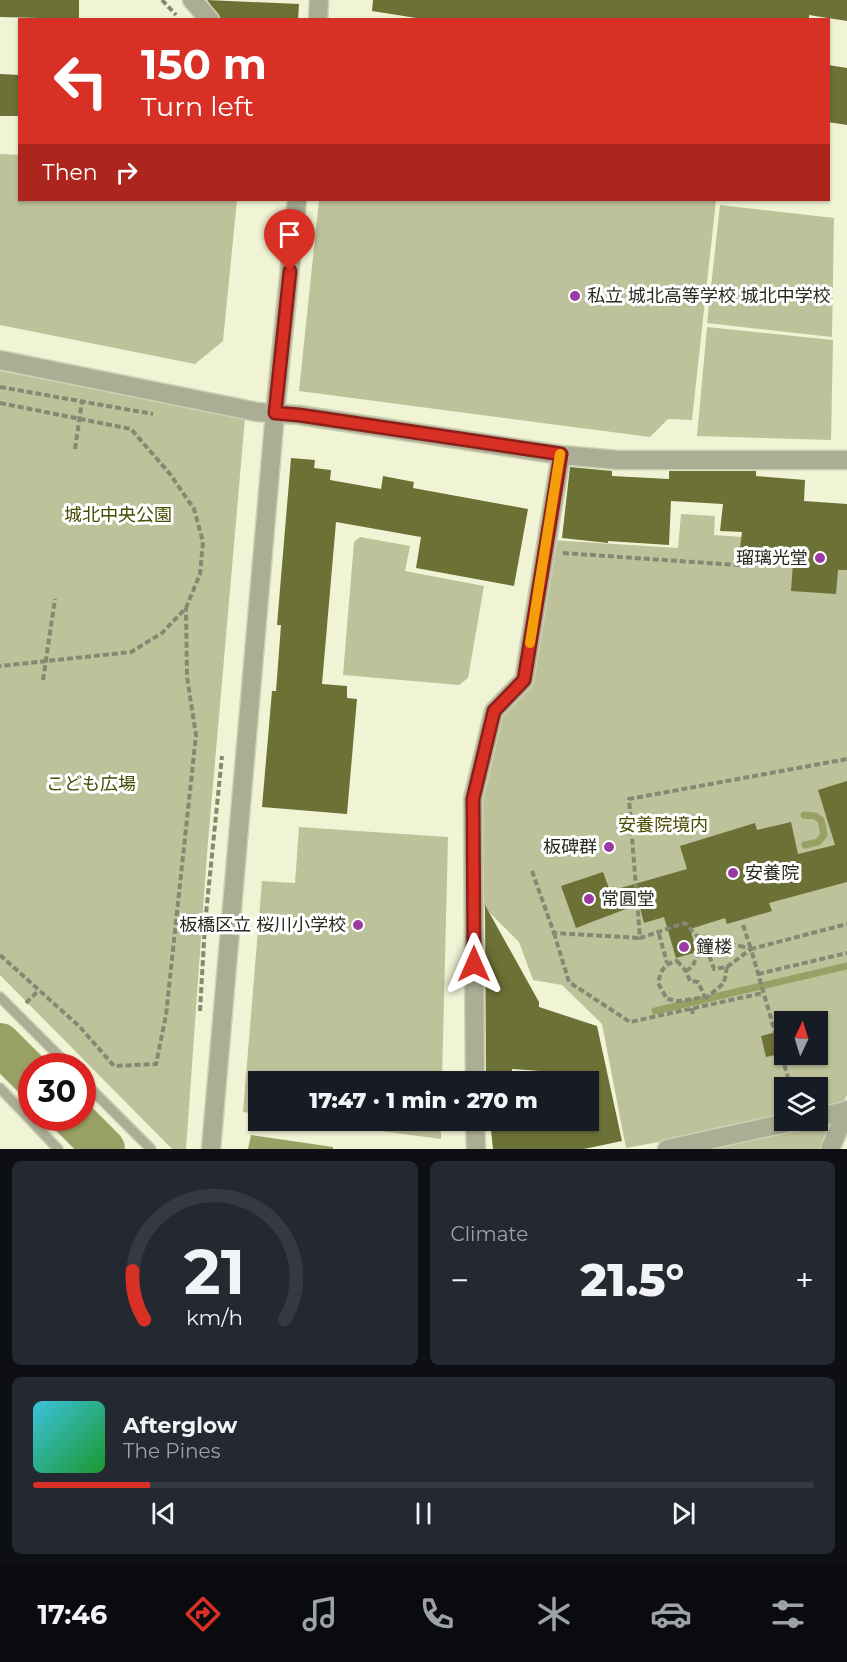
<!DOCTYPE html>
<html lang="en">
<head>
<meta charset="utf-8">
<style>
	:root { --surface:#171b24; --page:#242831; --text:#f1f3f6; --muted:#9ea1a6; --line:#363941; --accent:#d93025 }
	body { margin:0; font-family:Montserrat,"Noto Sans JP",sans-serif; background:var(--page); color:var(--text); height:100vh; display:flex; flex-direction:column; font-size:22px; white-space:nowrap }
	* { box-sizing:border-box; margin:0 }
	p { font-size:20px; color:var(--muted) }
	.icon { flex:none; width:33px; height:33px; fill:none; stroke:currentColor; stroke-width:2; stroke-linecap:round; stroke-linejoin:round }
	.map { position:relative; height:1149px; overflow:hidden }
	.sheet { display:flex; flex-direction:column; gap:12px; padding:12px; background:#0d0f14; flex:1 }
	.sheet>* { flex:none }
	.hud { position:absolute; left:18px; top:18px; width:812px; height:183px; border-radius:0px; box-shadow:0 2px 4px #0004; background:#d93025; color:#fff; overflow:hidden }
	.needle { width:39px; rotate:4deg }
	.controls { position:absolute; left:774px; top:1011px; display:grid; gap:12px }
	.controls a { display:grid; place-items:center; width:54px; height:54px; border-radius:0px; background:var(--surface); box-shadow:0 2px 4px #0004; font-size:30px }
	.speed { position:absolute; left:18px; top:1053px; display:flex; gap:12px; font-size:30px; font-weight:700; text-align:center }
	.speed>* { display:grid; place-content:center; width:78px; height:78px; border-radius:50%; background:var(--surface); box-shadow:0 2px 4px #0004; line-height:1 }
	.speed .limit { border:9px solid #d22; background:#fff; color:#111 }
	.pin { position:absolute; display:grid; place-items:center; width:51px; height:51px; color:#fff; margin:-62px -26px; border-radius:50% 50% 50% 0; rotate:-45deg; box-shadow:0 0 6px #0007 }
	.pin .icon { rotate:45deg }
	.me { position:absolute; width:66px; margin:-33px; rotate:0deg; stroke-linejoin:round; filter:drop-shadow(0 0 4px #0008) }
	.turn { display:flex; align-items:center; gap:21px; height:126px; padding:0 24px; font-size:27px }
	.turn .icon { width:78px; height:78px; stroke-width:2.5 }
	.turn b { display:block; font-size:42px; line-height:51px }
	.then { display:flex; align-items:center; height:57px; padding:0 24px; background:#0003; gap:12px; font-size:22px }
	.big { font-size:45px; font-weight:800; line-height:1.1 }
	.sheet .card { flex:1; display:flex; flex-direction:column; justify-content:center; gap:9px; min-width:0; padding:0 21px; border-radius:9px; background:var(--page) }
	.sheet .dial { align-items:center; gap:0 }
	.dial svg { height:156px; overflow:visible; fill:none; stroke:var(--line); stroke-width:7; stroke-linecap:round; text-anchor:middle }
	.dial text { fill:var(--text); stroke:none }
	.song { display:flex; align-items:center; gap:18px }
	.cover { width:72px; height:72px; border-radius:9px; background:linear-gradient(135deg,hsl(190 70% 55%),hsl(130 70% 35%)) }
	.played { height:6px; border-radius:3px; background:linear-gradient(90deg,var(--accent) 15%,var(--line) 15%) }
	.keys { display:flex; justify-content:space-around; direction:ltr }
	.heat { display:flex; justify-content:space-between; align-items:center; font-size:33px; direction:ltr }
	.sheet .tiles { flex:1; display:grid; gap:12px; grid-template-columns:1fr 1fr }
	.card:last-child { grid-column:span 2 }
	.trip { position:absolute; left:248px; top:1071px; width:351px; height:60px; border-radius:0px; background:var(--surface); box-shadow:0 2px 4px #0004; font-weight:800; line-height:60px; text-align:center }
	.menu { display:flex; height:96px; justify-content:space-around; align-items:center; background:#090b0e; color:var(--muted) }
	.menu .icon { width:42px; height:42px }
	.menu .on { color:var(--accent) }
	.menu b { font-size:27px; color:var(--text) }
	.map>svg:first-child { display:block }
</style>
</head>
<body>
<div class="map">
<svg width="847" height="1149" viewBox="0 0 847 1149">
	<rect width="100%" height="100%" fill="#f0f4d5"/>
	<g fill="#bdc29a" fill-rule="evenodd">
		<polygon points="0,154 19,155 20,200 237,200 223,341 195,364 0,325"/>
		<polygon points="319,200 716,200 692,420 668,419 650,437 299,391"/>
		<polygon points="720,205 834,218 832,337 707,323"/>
		<polygon points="707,327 833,340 831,440 697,436"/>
		<polygon points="0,371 245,418 207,854 186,1149 172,1149 0,975"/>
		<path d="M681,514L715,516L714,535L847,544V1095L821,1149H702V1134L626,1148L602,1024L562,985L533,980L519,942L478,901V799L497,717L525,684L551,540L678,548ZM784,1022H818V1054H784ZM784,1088H818V1120H784Z"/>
		<polygon points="360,537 410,546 405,571 484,586 468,678 459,685 343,675 354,542"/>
		<polygon points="299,827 448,837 442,1081 258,1082 258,1114 243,1112 262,881 295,883"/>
		<polygon points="306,1121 441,1121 441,1139"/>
	</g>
	<polygon fill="#99a064" points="251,1135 333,1147 333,1149 248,1149"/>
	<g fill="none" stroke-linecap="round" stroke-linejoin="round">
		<g stroke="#99a064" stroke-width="7">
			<polyline points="804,815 815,816 821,820 824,835 818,842 805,845"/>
			<polyline points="655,1011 847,966"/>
		</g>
		<g stroke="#99a064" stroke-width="42">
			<polyline points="0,1044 32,1076"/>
			<polyline points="73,1118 104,1149"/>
		</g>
	</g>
	<g fill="#6c7136">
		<polygon points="0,0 79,0 79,19 0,17"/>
		<polygon points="207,0 299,4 298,20 222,20"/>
		<polygon points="373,0 847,0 847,21 809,15 809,20 429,20 372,11"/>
		<polygon points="828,65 847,68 847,125 828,122"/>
		<polygon points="0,74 20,75 20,116 0,116"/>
		<polygon points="291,458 315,460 314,468 331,470 330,480 381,489 383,476 414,482 413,488 528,509 514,586 416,568 421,537 336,522 322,684 347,686 347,698 357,699 347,814 262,807 272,691 276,691 281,625 277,625"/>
		<polygon points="570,467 612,471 612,476 669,479 669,471 756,471 756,476 805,480 804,501 847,504 847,570 838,570 836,594 791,591 793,562 739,557 742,532 720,531 723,504 671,501 669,545 608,541 608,543 562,538"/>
		<polygon points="847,781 847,882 769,903 772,911 727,924 725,918 690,929 697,952 676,958 664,917 644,923 639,904 576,928 561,886 603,872 610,891 687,869 680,846 755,823 757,830 791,822 798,854 835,845 818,790"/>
		<polygon points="485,905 539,1002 539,1007 597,1026 622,1141 584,1149 493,1149 490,1120 525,1120 525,1125 545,1120 588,1120 588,1082 557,1082 555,1072 512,1069 512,1079 486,1078"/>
		<polygon points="784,1030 784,1053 766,1057 761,1036"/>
	</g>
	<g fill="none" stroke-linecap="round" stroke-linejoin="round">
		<g stroke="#ccd0b4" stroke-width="12">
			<g id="lane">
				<polyline points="0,997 69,1066"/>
				<polyline points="82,1080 151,1149"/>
				<polyline points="0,1088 58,1149"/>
			</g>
		</g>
		<g stroke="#ccd0b4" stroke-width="21">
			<g id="street">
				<polyline points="192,0 210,20"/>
				<polyline points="318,20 319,0"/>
				<polyline points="0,360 257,412 299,415 561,455 618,460 847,460"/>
				<polyline points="475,1082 473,799 494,711 524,680 561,455"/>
				<polyline points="818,1117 846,1111"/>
				<polyline points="475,1120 476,1149"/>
				<polyline points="211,1149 275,413 297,200"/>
				<polyline points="667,1149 800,1120"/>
				<polyline points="830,1149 847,1110"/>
			</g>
		</g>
		<g stroke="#858873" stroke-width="4" stroke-dasharray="6 3" stroke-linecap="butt">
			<polyline points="162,0 176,15"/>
			<polyline points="0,387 153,414"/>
			<polyline points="0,403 131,429 170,474 194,509 203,542 200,574 186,608 162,633 131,652 0,666"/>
			<polyline points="75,449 82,401"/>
			<polyline points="563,553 751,566"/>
			<polyline points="43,680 55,599"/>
			<polyline points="532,871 554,933 640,938"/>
			<polyline points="743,925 751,949"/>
			<polyline points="554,933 569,982 630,1022 763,993"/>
			<polyline points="659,934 667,963"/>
			<polyline points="744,947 697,936 685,923 640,938 629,799 847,759"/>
			<polyline points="0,955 80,1027 114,1066 156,1064 166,1015 196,735 187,677 186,608"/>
			<path d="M677,961L686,971L690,981L698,982L705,997L679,1001L667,999L658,983C661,970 664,964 677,961Z"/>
			<polyline points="727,967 751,949 744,947"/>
			<polyline points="686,971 692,967 699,953 708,952 714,969 727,967 724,983 705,999"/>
			<polyline points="758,974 847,953"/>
			<polyline points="26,1003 38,991"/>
			<polyline points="692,1008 693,1017"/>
			<polyline points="200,1011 205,924 222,756"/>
			<polyline points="791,1088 751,949 847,924"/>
		</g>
		<use href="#lane" stroke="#abae94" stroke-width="9"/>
		<use href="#street" stroke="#abae94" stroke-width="18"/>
	</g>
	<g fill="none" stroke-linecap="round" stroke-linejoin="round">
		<g stroke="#8d1f18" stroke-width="15">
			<polyline id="route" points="290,271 275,413 299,415 561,454 524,680 494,711 473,799 474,964"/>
		</g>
		<use href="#route" stroke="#d93025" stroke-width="10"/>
		<polyline stroke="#f59e0b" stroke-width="10" points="530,643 560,454"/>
	</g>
	<g fill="#9a3ba3" stroke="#fff" stroke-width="2">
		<circle cx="575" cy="296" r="6"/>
		<circle cx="820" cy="558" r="6"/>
		<circle cx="609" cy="847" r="6"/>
		<circle cx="733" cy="873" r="6"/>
		<circle cx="589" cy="899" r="6"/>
		<circle cx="358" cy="925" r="6"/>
		<circle cx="684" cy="947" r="6"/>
	</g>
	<g text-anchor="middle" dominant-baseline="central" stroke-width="6" stroke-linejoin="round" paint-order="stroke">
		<g font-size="18" fill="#282a1e" stroke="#fff" text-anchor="start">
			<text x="587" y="296">私立 城北高等学校 城北中学校</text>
			<text x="808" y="558" text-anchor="end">瑠璃光堂</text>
			<text x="597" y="847" text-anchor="end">板碑群</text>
			<text x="745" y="873">安養院</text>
			<text x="601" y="899">常圓堂</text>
			<text x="346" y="925" text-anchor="end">板橋区立 桜川小学校</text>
			<text x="696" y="947">鐘楼</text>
		</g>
		<g font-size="18" fill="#474c00" stroke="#fff">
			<text x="118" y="515">城北中央公園</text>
			<text x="91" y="784">こども広場</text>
			<text x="663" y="825">安養院境内</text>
		</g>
	</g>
</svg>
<div class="controls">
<a><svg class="needle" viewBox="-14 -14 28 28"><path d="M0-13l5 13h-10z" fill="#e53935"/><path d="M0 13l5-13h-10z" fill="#9ea1a6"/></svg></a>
<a><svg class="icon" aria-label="layers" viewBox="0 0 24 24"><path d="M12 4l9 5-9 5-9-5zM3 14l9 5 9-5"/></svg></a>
</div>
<div class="speed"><div class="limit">30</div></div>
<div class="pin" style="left:290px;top:271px;background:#d93025"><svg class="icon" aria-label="arrive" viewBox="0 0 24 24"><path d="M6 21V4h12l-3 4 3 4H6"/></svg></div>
<svg class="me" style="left:474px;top:964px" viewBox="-20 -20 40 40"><path d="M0-17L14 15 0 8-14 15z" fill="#d93025" stroke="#fff" stroke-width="4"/></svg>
<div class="trip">17:47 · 1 min · 270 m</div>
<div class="hud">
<div class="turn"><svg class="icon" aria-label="left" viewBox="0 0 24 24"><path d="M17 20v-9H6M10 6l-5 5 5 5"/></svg><div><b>150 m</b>Turn left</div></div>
<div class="then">Then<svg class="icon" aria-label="right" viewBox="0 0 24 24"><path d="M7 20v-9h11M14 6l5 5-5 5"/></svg></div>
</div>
</div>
<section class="sheet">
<div class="tiles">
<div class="card dial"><svg viewBox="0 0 100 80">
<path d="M14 69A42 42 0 1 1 86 69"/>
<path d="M14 69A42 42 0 0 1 8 44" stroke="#d93025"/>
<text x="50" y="56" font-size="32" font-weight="700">21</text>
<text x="50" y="72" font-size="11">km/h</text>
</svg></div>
<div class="card"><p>Climate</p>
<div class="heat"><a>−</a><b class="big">21.5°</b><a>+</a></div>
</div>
<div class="card">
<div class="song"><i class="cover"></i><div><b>Afterglow</b><p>The Pines</p></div></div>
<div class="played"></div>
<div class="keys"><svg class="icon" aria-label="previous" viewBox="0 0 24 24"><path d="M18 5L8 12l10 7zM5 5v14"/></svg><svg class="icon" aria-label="pause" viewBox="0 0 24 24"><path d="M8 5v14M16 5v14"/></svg><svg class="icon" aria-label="next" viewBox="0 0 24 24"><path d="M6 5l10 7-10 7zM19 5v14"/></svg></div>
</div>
</div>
</section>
<nav class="menu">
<b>17:46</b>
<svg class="icon on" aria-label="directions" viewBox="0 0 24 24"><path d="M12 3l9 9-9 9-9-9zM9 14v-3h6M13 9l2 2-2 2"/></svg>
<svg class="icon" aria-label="music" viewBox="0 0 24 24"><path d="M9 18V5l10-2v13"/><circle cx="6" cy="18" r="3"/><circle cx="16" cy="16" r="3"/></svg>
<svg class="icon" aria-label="phone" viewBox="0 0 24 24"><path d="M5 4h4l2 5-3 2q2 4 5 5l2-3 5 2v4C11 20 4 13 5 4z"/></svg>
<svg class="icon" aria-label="climate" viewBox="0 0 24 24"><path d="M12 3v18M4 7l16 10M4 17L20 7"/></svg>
<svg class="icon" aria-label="car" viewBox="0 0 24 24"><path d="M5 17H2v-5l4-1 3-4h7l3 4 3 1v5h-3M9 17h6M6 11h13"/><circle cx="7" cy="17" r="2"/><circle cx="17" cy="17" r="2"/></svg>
<svg class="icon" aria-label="filters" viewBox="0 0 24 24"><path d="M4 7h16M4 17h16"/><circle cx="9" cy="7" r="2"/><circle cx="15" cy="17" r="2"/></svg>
</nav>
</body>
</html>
